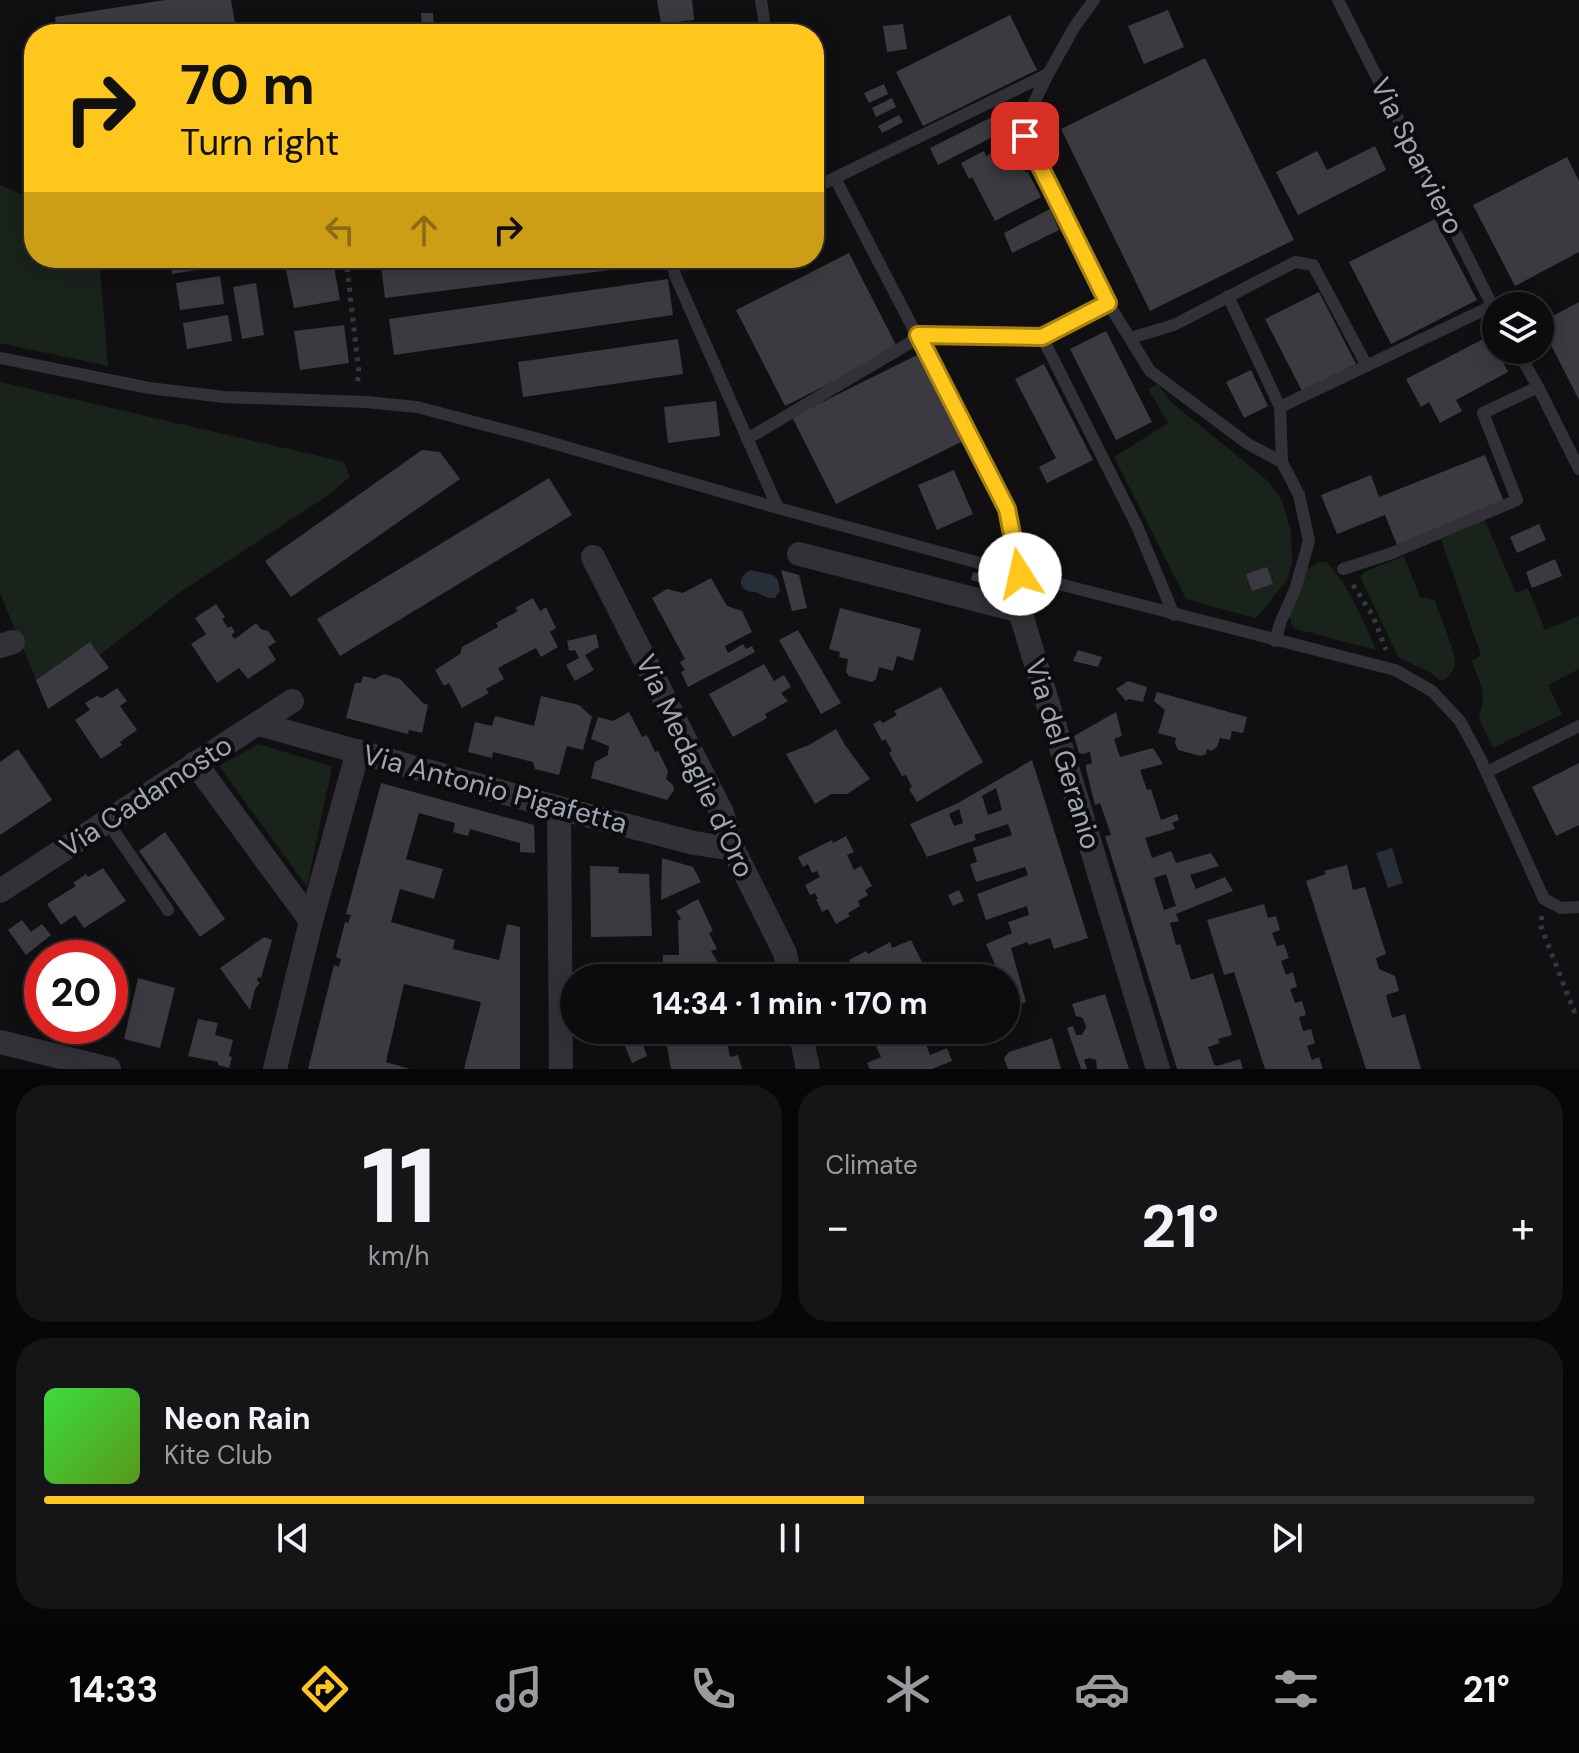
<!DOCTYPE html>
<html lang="en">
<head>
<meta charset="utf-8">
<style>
	:root { --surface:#0c0c0e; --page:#151517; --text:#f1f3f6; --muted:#9a9b9e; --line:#2c2c2e; --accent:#ffc61b }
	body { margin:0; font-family:"DM Sans",sans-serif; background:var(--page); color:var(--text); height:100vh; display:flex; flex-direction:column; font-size:30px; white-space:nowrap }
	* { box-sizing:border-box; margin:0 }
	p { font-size:26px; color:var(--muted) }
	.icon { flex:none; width:44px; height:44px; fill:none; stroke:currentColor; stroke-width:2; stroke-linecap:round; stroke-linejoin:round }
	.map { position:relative; height:1069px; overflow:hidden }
	.panel { display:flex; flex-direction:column; gap:16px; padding:16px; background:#070708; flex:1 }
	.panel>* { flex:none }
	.hud { position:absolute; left:24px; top:24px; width:800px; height:244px; border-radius:32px; box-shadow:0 4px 20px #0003,0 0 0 2px var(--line); background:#ffc61b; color:#111; overflow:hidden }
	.controls { position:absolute; left:1482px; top:292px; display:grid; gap:16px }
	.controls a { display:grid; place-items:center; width:72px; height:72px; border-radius:50%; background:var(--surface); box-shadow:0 4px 20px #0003,0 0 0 2px var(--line); font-size:40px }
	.speed { position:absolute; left:24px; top:940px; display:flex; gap:16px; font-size:40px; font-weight:700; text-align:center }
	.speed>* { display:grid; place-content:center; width:104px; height:104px; border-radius:50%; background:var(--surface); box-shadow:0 4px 20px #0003,0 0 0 2px var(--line); line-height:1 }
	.speed .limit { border:12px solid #d22; background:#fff; color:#111 }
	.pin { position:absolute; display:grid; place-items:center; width:68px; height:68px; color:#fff; margin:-34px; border-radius:16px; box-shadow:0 4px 12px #0006 }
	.me { position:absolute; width:88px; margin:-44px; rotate:350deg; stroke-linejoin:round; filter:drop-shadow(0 0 6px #0008) }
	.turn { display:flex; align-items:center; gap:28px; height:168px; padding:0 24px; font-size:36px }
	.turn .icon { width:104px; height:104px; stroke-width:2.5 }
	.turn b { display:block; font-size:56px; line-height:68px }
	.lanes { display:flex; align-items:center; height:76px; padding:0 24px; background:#0003; justify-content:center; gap:40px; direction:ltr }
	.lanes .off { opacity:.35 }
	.big { font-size:60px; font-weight:700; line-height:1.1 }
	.panel .tile { flex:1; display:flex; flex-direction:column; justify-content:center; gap:12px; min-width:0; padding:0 28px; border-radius:32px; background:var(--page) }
	.panel .dial { align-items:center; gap:0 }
	.dial b { font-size:104px; line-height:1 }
	.song { display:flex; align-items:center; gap:24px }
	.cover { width:96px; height:96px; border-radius:12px; background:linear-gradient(135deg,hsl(120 70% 55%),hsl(90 70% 35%)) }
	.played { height:8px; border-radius:4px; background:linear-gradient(90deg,var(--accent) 55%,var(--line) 55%) }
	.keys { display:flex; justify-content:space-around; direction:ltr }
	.heat { display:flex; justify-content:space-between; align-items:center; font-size:44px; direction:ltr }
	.panel .tiles { flex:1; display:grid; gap:16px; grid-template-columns:1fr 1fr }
	.tile:last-child { grid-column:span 2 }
	.trip { position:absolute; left:560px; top:964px; width:460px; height:80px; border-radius:40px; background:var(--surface); box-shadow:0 4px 20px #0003,0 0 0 2px var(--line); font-weight:700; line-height:80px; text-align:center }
	.dock { display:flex; height:128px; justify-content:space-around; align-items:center; background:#050506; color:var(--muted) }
	.dock .icon { width:56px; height:56px }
	.dock .on { color:var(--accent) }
	.dock b { font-size:36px; color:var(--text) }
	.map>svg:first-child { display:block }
</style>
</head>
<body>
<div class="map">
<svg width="1579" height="1069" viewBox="0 0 1579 1069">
	<rect width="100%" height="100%" fill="#101012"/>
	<g fill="#1a221c">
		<polygon points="0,185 34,200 34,258 99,258 108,366 0,343"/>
		<polygon points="0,382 344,462 350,477 324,498 179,593 100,655 90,642 36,680 0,593"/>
		<polygon points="1158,384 1170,401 1268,481 1282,500 1291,532 1292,563 1287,580 1259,615 1255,618 1186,599 1114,457 1168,423 1148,389"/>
		<polygon points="1485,520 1516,593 1528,588 1545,630 1579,616 1579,669 1548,685 1562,714 1493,748 1479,718 1483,700 1482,689 1472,661 1481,655 1441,539"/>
		<path d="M1404,556L1420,597L1435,600C1439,614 1455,650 1455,662C1454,672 1449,677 1441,681L1431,673L1398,657L1360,576L1366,571Z"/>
		<path d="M1318,562H1326C1345,578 1366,626 1376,650L1296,629L1291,624L1289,614L1306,570Z"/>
		<polygon points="258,744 332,766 307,887 219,766"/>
	</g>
	<g fill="#262e37">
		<path d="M750,570L773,575L778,580L780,591L775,598C766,599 764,595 755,592C753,591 750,592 748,591C736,586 741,575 750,570Z"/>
		<polygon points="1392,848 1403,883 1388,888 1376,853"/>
	</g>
	<g fill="#3a3a40" fill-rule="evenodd">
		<polygon points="165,0 231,0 237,34 57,34 55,17"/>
		<polygon points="657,0 692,0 694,20 661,24"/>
		<polygon points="1168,10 1184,47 1144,64 1128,26"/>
		<polygon points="421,13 433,13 434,25 422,26"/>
		<polygon points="1010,15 1037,70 923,126 896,72"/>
		<polygon points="903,24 907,49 887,52 883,26"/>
		<polygon points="1205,58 1294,240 1150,311 1061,129"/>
		<polygon points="884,84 888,94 869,103 864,93"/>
		<polygon points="892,98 896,107 876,117 872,108"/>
		<polygon points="1002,112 1010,128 938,165 930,148"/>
		<polygon points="899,115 903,122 882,133 878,126"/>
		<polygon points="1010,143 1026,173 1028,172 1041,197 995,221 972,177 969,179 961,163 984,151 986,156"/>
		<polygon points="1375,146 1386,170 1298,215 1276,172 1317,151 1327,170"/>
		<polygon points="1567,157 1579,181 1579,252 1515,286 1473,205"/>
		<polygon points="1050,209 1059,230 1012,253 1004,233"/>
		<polygon points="1435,219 1477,300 1391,344 1349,262"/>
		<polygon points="849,253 898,349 785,406 736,310"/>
		<polygon points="170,258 219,258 220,266 172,274"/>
		<polygon points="228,258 259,258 259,259 229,265"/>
		<polygon points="436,258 659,258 659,264 385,298 381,265"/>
		<polygon points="333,261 340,300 294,308 286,270"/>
		<polygon points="220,276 224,304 180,310 176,283"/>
		<polygon points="668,279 673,315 394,355 389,319"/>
		<polygon points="256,283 264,335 242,339 233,287"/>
		<polygon points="1319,292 1356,364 1302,391 1265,319"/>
		<polygon points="1579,302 1579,400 1540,323"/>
		<polygon points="228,315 232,341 187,349 183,323"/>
		<polygon points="344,325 349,363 300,370 294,331"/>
		<polygon points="1106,331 1152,422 1116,440 1070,349"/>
		<polygon points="1489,336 1508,372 1456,400 1462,411 1440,423 1429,402 1421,407 1406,379"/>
		<polygon points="678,339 683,374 523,397 518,362"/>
		<polygon points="919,354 963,441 836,504 792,417"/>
		<polygon points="1044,364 1093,460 1047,483 1039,467 1056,458 1015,379"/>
		<polygon points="1251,370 1268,406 1244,418 1226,382"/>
		<polygon points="716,401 720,436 668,443 664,407"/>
		<polygon points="422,450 440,452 460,479 291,597 265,561"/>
		<polygon points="1485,455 1504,502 1397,545 1385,515 1337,534 1321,495 1371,475 1379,497"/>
		<polygon points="954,470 973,514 937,530 918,485"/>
		<polygon points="549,478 572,515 340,656 317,619"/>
		<polygon points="1539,524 1546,540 1517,553 1510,537"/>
		<polygon points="1555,559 1562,576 1532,588 1526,572"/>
		<polygon points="1267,567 1273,584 1252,591 1246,574"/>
		<polygon points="781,570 799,575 807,608 792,611"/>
		<polygon points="973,572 1012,582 1010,590 971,580"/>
		<polygon points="711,578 727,606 742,611 752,632 725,646 728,653 743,644 746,649 752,646 755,652 688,687 681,672 685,670 680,662 685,659 652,598 667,589 683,593"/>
		<polygon points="533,598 540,611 546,607 556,628 550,632 558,647 541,657 536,648 498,668 504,679 486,689 489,693 462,708 449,683 444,686 435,670 460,654 462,647 498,627 496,623 518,611 515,608"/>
		<polygon points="216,604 225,617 222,619 228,628 231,626 235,632 231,635 235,639 256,623 261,629 268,631 276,642 268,647 276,660 248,679 239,668 217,683 191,644 206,634 195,618"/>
		<polygon points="840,608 921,629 913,661 897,656 893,671 879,667 876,679 872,682 849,676 846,672 848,659 839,657 840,652 829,649"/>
		<polygon points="798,630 841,703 821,714 779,640"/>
		<polygon points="596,634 599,647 585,655 594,670 575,681 566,665 579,658 575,650 569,651 567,641"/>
		<polygon points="90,642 109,668 48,709 36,680"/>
		<polygon points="1078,650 1102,657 1098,667 1073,661"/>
		<polygon points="764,664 774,681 784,675 791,687 781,693 788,701 765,714 767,718 733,737 709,694"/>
		<polygon points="384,674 400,679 423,703 428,705 422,733 409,730 408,734 346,718 355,683 361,683 363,676 375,679"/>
		<polygon points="1128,681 1147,687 1143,702 1129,699 1126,701 1116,689"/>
		<polygon points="941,687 983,762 917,802 909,789 912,787 906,775 902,776 889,753 892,751 885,739 882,741 873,724 880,720 883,723 897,715 894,711"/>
		<polygon points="117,688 127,701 120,706 137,730 120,742 122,745 101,759 75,720 90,710 85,703 97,696 102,698"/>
		<polygon points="1157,692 1247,717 1243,733 1232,731 1230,740 1220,738 1217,747 1211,751 1207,749 1206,754 1201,756 1178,750 1175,743 1176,738 1158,733 1165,710 1154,701"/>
		<polygon points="541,696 579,705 592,717 583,750 567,746 559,775 535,769 533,762 493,752 492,758 468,752 475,722 492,726 495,716 534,726"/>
		<polygon points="629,712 642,737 647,735 655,752 658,751 668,771 666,779 673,785 674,790 667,800 591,778 595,762 608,755 609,746 591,739 598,717 613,721"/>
		<path d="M1116,712L1122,736L1114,739L1120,757L1153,748L1163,764L1140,770L1147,790L1151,789L1161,820L1177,814L1179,820L1172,823L1175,829L1145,838L1152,858L1171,851L1176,863L1211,853L1219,866L1190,875L1196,889L1225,877L1233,891L1176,914L1179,921L1170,923L1176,945L1180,944L1191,980L1213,973L1230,1028L1232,1035L1218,1039L1220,1043L1208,1047L1214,1064L1217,1066L1240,1059L1243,1069H1177L1105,836L1111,835L1100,803L1095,805L1086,769V765L1092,763L1090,752L1082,754L1079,753L1074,736ZM1166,874L1176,906L1164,910L1154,878Z"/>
		<polygon points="836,729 845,745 870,779 847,794 831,794 815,804 786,754 809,745"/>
		<polygon points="18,749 52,800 0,835 0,762"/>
		<path d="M1032,760L1088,938L1054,949L1050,938L1029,945L1027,942L1011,948L1026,1002L1006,1009V978H993L990,969L996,967L986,944L1012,933L1008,922L1029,915L1027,906L986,920L977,894L1028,875L1025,867L976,882L970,864L977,862L973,848L1012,835L1008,824L974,835L976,840L927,857L910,824L958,803ZM996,788L1002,810L988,815L982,796ZM959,809L963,823L954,826L949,814Z"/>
		<polygon points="1579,763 1579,825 1556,836 1532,787"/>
		<polygon points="381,783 534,825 535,853 520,852 520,843 470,829 468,836 453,832 455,823 419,813 406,859 443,869 434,899 400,889 391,922 455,940 453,949 499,960 507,924 520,927 520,1069 464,1069 481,1002 404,984 386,1062 410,1069 308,1069 334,965 339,967 341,959 336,957 345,922 348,923 351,915 346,914"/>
		<polygon points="165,832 225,919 200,937 139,851"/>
		<polygon points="846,836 854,852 847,855 854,870 861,866 872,886 865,890 868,895 858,901 860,906 848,913 850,916 836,924 828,909 822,912 816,899 818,899 815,893 810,895 805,885 820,877 817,871 812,873 808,864 803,867 798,857 832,840 833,843"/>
		<polygon points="662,858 693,867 701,882 661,900"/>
		<polygon points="1347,865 1353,890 1365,887 1386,954 1376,958 1379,969 1395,976 1399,991 1386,995 1392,1018 1405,1014 1421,1069 1366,1069 1306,881 1326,874 1324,871"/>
		<polygon points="590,866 619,867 618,873 649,874 652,936 591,937"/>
		<polygon points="103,868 126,901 84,928 75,915 61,925 47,904 76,886 73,883 86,874 88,877"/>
		<polygon points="959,890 964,901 953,906 948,895"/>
		<polygon points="698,899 713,931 709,933 717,949 711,951 727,978 662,978 663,955 679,955 678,921 681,919 676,911"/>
		<polygon points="1264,904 1268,918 1276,916 1280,930 1272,933 1277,946 1284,944 1289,958 1281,961 1286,975 1293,972 1297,987 1290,989 1295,1003 1302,1001 1306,1015 1299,1017 1303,1031 1311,1029 1315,1043 1307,1046 1312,1060 1319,1057 1323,1069 1265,1069 1234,972 1224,975 1207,920"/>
		<polygon points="22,920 31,932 42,924 51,935 26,955 8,930"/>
		<polygon points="264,937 272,940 261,978 258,977 257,980 260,983 255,989 250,1010 220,968"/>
		<polygon points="911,940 930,978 858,978 849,960 866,951 868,954 890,942 892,948"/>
		<polygon points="32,964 42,967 42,1009 23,1005"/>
		<polygon points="597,970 613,971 614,978 597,978"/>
		<polygon points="138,978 175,988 160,1048 124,1039"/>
		<polygon points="1105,994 1129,1069 1097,1069 1096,1060 1089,1058 1084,1060 1087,1069 1081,1069 1067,1028 1073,1026 1076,1035 1082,1035 1086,1027 1083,1018 1076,1016 1072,1004"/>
		<polygon points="198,1019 218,1023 215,1035 233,1040 229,1056 232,1057 229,1068 218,1065 218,1062 188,1056"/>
		<polygon points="725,1030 730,1057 738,1055 742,1069 671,1069 667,1046 675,1042 696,1039 696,1033 709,1030"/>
		<polygon points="901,1030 941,1030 943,1035 925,1042 930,1055 947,1048 952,1061 932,1069 870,1069 867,1063 881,1057 874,1041"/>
		<polygon points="1052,1038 1061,1069 1008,1069 1004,1058 1009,1052"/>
		<polygon points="641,1039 647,1056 632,1063 625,1046"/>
	</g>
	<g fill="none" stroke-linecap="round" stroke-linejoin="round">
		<g stroke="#37383f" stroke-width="5" stroke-dasharray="4 6" stroke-linecap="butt">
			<polyline points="321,31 321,34"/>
			<polyline points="346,258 359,373 357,384"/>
			<polyline points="1353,585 1373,616 1386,650"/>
			<polyline points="1542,916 1540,924 1574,1011 1579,1009"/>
		</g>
		<g stroke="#313137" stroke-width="12">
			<polyline points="761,0 766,34"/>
			<polyline points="1094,0 1075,26 1048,74 1028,115 1025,136 1108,303 1150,371 1248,444 1282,462 1299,495 1309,541 1295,590 1281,621 1275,641"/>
			<polyline points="1338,0 1496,313"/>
			<polyline points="835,178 1007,509 1020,574"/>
			<polyline points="814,188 1048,74"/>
			<polyline points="672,258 675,275 778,508"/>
			<polyline points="1228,296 1280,407"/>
			<polyline points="1042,337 1137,526 1174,615"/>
			<polyline points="1130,338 1174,325 1295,262 1313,265 1367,366"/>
			<polyline points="1517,350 1538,387 1579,469"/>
			<polyline points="0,358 149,388 224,397 366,402 417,407 535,438 778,508 1020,574 1395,670 1432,691 1460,721 1480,758 1544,899 1561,908 1579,907"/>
			<polyline points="747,439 908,344 918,335 1042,337 1108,303"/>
			<polyline points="1282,462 1280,407 1492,306"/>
			<polyline points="1343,569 1392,553 1517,500 1483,413 1538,387"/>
			<polyline points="1487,772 1579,726"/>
			<polyline points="107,821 168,910"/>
		</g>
		<g stroke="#313137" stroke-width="24">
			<polyline points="799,554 1020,611 1158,1069"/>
			<polyline points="593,557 722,813 733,849 785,953 790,978"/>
			<polyline points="0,646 13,642"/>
			<polyline points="259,724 559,808 694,843 733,849"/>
			<polyline points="195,763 311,921"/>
			<polyline points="559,808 561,1069"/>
			<polyline points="0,891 292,701"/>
			<polyline points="800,1030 808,1069"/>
			<polyline points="0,1042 109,1069"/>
			<polyline points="275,1069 311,921 358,751"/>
		</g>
	</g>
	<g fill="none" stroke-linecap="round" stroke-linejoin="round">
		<g stroke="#a68112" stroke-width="20">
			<polyline id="route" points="1020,574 1007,509 918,335 1042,337 1108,303 1025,136"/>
		</g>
		<use href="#route" stroke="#ffc61b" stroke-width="14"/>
	</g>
	<g text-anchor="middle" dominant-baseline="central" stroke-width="8" stroke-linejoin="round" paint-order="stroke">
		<g font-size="28" fill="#a0a5b4" stroke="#0c0b0d">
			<text transform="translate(1417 156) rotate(63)">Via Sparviero</text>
			<text transform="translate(1063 754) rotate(73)">Via del Geranio</text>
			<text transform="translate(695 766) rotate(65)">Via Medaglie d'Oro</text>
			<text transform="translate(495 789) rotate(15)">Via Antonio Pigafetta</text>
			<text transform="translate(146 796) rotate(-33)">Via Cadamosto</text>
		</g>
	</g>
</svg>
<div class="controls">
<a><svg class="icon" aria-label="layers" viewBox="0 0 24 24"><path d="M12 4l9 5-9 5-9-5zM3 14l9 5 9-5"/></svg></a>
</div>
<div class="speed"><div class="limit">20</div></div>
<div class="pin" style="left:1025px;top:136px;background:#d93025"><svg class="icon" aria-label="arrive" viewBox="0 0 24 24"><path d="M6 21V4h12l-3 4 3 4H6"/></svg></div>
<svg class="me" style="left:1020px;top:574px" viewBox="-20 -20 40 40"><circle r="19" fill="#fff"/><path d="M0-13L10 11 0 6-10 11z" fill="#ffc61b"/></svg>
<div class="trip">14:34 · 1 min · 170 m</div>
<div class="hud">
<div class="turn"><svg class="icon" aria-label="right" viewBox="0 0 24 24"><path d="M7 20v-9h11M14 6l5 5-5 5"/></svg><div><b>70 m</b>Turn right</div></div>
<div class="lanes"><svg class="icon off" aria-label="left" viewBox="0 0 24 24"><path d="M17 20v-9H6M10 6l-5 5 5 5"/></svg><svg class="icon off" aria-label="ahead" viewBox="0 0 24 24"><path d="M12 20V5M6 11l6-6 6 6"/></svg><svg class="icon" aria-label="right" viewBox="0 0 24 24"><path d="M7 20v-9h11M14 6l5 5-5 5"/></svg></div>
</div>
</div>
<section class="panel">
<div class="tiles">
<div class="tile dial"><b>11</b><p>km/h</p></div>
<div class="tile"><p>Climate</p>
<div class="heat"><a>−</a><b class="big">21°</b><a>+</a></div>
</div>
<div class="tile">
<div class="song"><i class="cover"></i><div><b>Neon Rain</b><p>Kite Club</p></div></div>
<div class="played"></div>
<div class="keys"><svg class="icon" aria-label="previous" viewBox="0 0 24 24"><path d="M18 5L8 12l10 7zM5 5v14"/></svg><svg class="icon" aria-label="pause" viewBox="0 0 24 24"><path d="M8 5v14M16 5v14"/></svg><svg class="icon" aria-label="next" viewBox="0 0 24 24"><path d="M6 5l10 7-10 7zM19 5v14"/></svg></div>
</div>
</div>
</section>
<nav class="dock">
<b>14:33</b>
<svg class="icon on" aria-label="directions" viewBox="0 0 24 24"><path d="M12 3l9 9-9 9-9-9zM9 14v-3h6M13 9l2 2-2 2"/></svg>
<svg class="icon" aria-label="music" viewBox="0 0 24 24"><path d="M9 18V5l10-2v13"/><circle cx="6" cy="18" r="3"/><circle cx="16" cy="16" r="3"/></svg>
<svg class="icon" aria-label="phone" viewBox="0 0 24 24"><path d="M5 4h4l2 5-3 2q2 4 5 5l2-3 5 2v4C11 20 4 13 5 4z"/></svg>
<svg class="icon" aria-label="climate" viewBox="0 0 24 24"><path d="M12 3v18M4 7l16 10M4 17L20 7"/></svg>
<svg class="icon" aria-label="car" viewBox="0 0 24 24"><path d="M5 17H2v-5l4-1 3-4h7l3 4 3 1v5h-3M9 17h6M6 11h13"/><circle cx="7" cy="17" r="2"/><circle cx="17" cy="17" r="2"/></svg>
<svg class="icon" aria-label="filters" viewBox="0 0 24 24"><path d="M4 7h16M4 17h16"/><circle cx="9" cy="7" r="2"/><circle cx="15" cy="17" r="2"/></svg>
<b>21°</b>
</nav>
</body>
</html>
